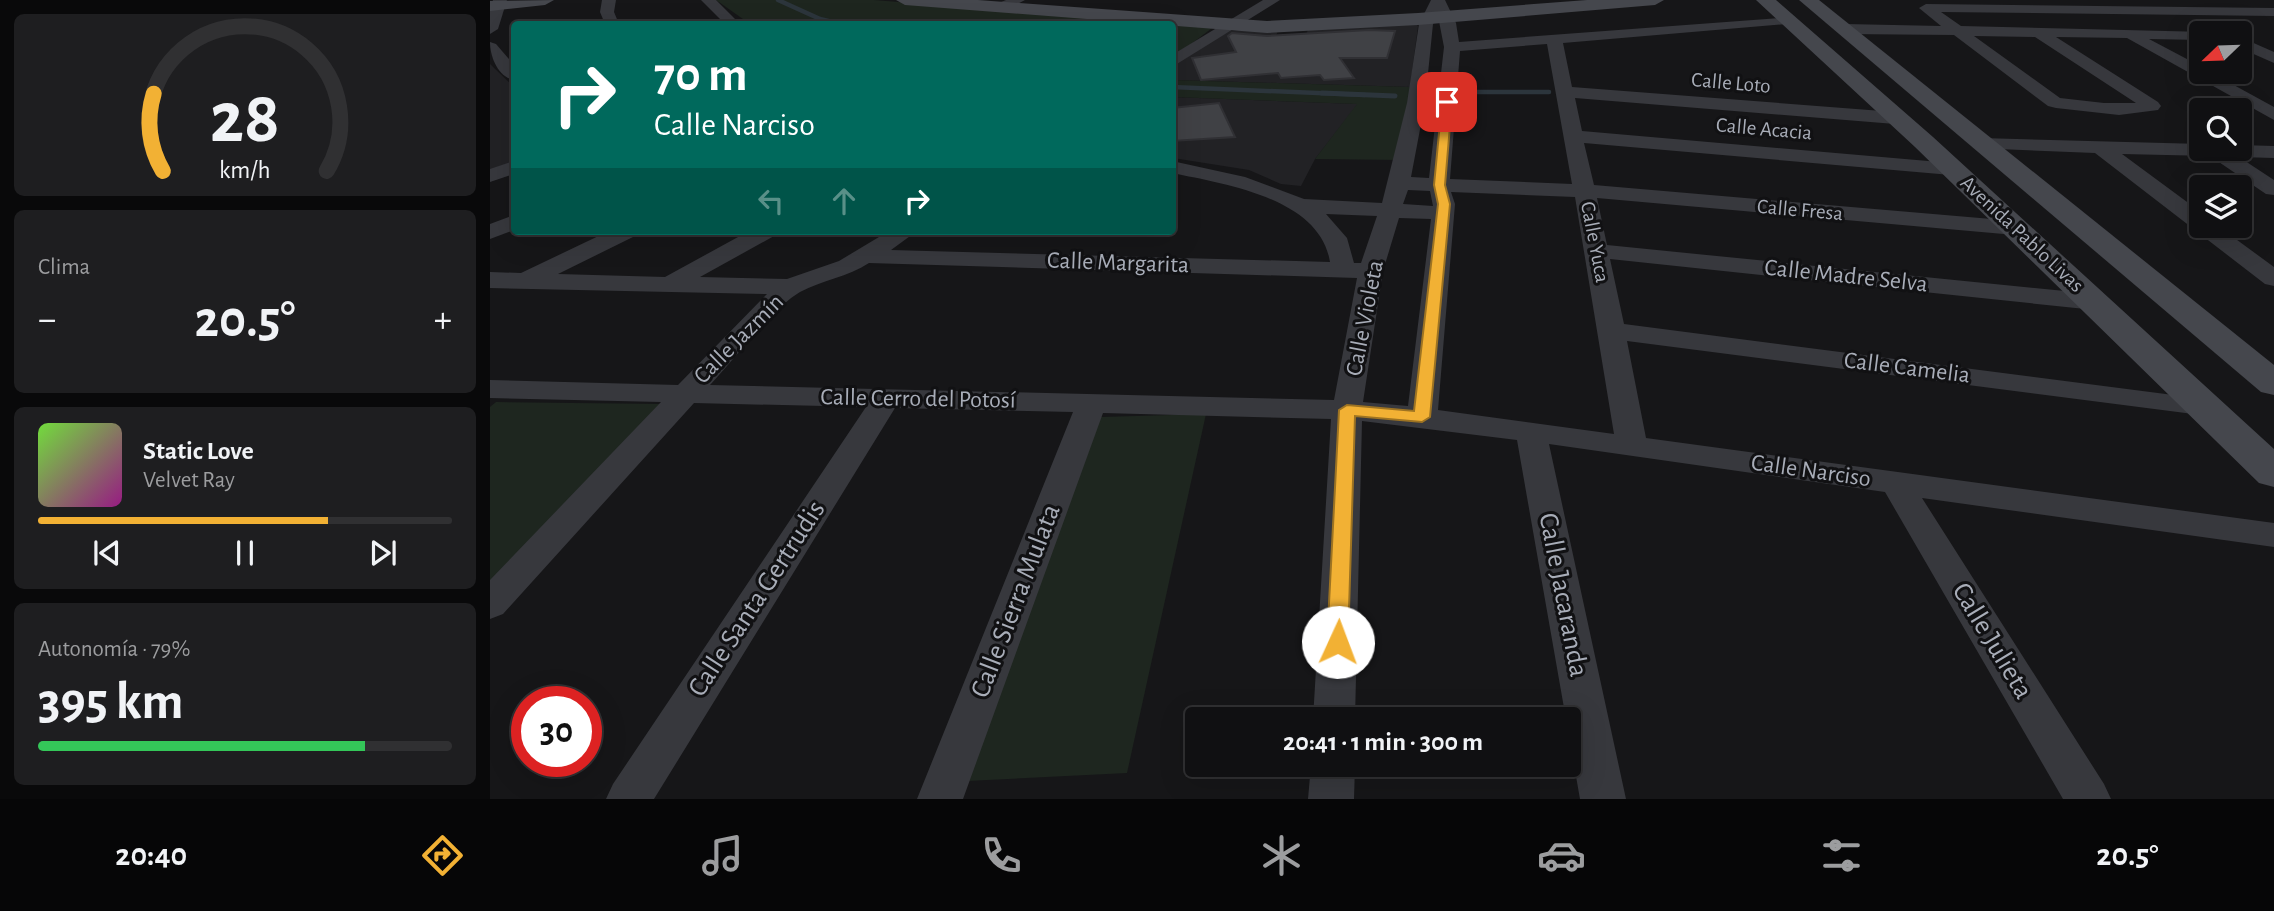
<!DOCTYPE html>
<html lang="es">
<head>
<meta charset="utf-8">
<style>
	:root { --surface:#101012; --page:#1e1e20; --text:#f1f3f6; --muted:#9c9d9f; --line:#303032; --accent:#f2b134 }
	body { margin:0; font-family:"Alegreya Sans",sans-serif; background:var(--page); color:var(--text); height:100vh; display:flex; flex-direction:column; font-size:26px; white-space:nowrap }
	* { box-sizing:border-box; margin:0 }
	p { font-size:23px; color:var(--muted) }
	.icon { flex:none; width:38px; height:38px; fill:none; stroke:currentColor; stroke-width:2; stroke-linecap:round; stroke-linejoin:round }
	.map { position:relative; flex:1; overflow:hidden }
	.details { display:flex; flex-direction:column; gap:14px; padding:14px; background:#09090a; width:490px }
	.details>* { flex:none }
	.guide { position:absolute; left:21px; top:21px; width:665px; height:214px; border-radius:7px; box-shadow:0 7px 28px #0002,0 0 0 2px var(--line); background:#00695c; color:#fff; overflow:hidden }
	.needle { width:46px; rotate:247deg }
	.fabs { position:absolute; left:1699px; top:21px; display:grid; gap:14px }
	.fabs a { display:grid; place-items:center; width:63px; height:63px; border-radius:7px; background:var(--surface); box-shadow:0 7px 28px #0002,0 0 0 2px var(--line); font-size:35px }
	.speed { position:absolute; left:21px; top:686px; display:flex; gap:14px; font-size:35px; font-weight:700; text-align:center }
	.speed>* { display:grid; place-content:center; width:91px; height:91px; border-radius:50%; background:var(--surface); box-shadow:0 7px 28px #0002,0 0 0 2px var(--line); line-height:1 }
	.speed .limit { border:10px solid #d22; background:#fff; color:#111 }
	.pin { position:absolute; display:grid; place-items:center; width:60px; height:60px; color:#fff; margin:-30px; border-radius:14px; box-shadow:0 4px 10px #0006 }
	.me { position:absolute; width:77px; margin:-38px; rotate:2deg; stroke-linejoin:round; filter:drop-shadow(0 0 5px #0008) }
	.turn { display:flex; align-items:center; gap:24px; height:147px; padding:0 28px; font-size:32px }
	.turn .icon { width:91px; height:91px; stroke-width:2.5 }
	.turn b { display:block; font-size:49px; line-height:60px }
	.lanes { display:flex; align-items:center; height:66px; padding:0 28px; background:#0003; justify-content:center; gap:35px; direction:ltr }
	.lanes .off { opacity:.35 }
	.big { font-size:52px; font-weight:700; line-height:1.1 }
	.details .tile { flex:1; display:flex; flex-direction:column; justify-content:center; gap:10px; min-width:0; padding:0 24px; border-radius:10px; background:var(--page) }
	.details .dial { align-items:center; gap:0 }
	.dial svg { height:182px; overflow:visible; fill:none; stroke:var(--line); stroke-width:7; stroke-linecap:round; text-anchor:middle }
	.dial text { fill:var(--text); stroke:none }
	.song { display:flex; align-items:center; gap:21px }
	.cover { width:84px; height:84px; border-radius:10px; background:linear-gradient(135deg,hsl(100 70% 55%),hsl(310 70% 35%)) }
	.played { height:7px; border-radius:4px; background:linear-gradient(90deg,var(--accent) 70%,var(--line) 70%) }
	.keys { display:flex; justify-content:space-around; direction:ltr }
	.heat { display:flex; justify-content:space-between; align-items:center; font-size:38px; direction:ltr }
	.charge { height:10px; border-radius:5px; background:linear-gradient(90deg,#34c759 79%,var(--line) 0) }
	.trip { position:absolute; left:695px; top:707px; width:396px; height:70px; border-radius:7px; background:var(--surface); box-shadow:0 7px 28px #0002,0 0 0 2px var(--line); font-weight:700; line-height:70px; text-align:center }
	.tabs { display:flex; height:112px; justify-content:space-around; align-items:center; background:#060607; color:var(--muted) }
	.tabs .icon { width:49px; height:49px }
	.tabs .on { color:var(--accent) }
	.tabs b { font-size:32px; color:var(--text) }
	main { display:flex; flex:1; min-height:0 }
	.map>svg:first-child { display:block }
</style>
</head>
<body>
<main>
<section class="details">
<div class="tile dial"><svg viewBox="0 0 100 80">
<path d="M14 69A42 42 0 1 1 86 69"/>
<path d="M14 69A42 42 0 0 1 10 35" stroke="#f2b134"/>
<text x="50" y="56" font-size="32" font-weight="700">28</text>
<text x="50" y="72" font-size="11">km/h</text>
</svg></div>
<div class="tile"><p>Clima</p>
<div class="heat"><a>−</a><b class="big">20.5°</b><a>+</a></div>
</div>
<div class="tile">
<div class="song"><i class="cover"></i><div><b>Static Love</b><p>Velvet Ray</p></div></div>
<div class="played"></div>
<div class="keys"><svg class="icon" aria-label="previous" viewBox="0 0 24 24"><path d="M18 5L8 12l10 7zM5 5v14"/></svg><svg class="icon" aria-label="pause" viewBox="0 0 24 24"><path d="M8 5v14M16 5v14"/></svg><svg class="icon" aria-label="next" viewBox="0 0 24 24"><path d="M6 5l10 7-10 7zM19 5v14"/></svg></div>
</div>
<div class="tile"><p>Autonomía · 79%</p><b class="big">395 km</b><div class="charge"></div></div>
</section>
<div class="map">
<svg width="1784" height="799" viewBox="0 0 1784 799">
	<rect width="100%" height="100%" fill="#161618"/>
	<g fill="#222225">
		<polygon points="925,23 928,26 920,87 683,80 683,62 740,31 789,29 783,42 811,44 819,28"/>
		<polygon points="0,64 24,87 24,162 0,172"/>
		<polygon points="683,97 868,104 825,159 811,186 791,184 759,170 683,158"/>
	</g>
	<g fill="#1e261f">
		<polygon points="226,0 384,0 676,24 260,24"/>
		<polygon points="683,25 722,28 683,58"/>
		<polygon points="683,80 920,87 912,160 825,159 867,104 683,97"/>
		<polygon points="6,402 172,404 0,582 0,407"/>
		<polygon points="716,414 637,773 477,781 611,417"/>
	</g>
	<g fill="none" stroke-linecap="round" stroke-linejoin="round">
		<g stroke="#2c353c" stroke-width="4.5">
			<polyline points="288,0 330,19 351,24"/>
			<polyline points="682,87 875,95"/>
			<polyline points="977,92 1059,92"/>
		</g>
		<polyline stroke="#2c353c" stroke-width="5" points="832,93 905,96"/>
	</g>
	<g fill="#404145" stroke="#303034" stroke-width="2">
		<polygon points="879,30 905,31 897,58 850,58 864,78 834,80 830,75 791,78 788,73 711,80 702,58 746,52 738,36 742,33 777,36"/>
		<polygon points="729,103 745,137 682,141 682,108"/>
	</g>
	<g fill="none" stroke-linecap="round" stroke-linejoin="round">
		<g fill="#37383d" fill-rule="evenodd">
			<polygon points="3,0 17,0 8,29 0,34 0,8"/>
			<polygon points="112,0 126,0 124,12 129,24 115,24 110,12"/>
			<polygon points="211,0 226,0 250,24 235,24"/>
			<polygon points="516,0 535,0 516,10 506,10 506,4"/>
			<polygon points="773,0 790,0 682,67 682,55"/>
			<path d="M941,0H955L966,23L969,42L1302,17L1304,20L1302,23L1297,24L1073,43L1082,87L1405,112L1412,114L1414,118L1412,122L1405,124L1085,98L1092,131L1461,163L1468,165L1471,169L1468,173L1461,175L1094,143L1104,185L1525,221L1533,223L1536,228L1533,233L1525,235L1107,198L1117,245L1605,294L1614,297L1618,302L1614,307L1605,310L1120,259L1134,324L1722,400L1726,406L1722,412L1711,415L1137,341L1156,438L1784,523V547L1432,498L1614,784L1621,799H1573L1395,492L1059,444L1136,799H1090L1027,440L872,421L865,719H823L841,419L613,413L473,799H427L583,412L405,408L164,799H116L123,784L376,407L204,403L13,614L0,619V580L171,402L0,398V380L188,385L277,294L0,288V272L31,273L119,231H149L145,236L68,274L175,277L259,231H288L284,236L210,277L297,279L349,261L399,231H427L401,250L840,262C830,198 735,184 682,173V161L755,177L814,199L892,203L917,103L929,24ZM948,16L954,47L939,178L921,177L935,103L943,24ZM1057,44L1082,184L960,179L970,51ZM918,190L940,191L943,206L913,204ZM961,192L1085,197L1124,434L948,410L965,204ZM836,214L887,216L871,263H864L857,238ZM909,218L941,219L918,406L873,402L893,271ZM379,263L867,278L844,400L220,385C242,362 284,307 310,292C332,280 358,277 379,263Z"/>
			<path d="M1436,4L1784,8V16L1451,12L1471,26L1717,32L1712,33V40L1659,39L1712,67V72H1720L1784,107V120L1637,38L1566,37L1668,102L1671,106L1668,110L1629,115L1566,108L1558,106L1464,35L1355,34L1347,29L1355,24L1451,26L1429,8ZM1484,36L1545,37L1646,103H1614L1570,98Z"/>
			<polygon points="1750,37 1784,52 1784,63 1750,48"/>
			<path d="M0,42L6,44L24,65V80C8,77 0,57 0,42Z"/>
			<polygon points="1491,138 1712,144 1712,149 1750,149 1750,145 1784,146 1784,158 1749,157 1784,180 1784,195 1776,194 1720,156 1632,154 1712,213 1712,226 1728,226 1784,267 1784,286 1775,284 1605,153 1484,148 1481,144 1484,140"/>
			<polygon points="24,161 24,174 0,182 0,169"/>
			<polygon points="24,215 24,230 0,239 0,224"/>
			<polygon points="821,765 865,765 864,799 818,799"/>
		</g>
		<g fill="#45474d" fill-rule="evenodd">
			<polygon points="64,0 55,5 0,11 0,1"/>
			<polygon points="406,0 488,0 777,21 928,13 1097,0 1174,0 1165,5 928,25 777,33 415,5"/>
			<polygon points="1266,0 1286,0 1443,137 1784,449 1784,487 1769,483 1425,147"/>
			<polygon points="1309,0 1329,0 1784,365 1784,395 1771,392"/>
		</g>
	</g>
	<polygon fill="#f2b134" stroke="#9d7322" stroke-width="2" points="957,99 962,102 955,185 960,204 940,417 932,422 865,416 858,642 855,648 848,650 840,648 837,642 849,410 857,405 924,411 948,204 944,185 952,102"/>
	<g text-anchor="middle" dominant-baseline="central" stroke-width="6" stroke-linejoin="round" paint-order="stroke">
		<g font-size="21" fill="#a8adb8" stroke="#111113">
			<text transform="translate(1241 83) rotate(5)">Calle Loto</text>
			<text transform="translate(1274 129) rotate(5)">Calle Acacia</text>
			<text transform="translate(1310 210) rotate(5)">Calle Fresa</text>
			<text transform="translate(1532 234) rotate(43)">Avenida Pablo Livas</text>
			<text transform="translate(1105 242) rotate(79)">Calle Yuca</text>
		</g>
		<g font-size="24" fill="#a8adb8" stroke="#111113">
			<text transform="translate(628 263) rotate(2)">Calle Margarita</text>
			<text transform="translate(1356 276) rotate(6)">Calle Madre Selva</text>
			<text transform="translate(875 318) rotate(-79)">Calle Violeta</text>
			<text transform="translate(249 339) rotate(-45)">Calle Jazmín</text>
			<text transform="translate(1417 368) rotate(7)">Calle Camelia</text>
			<text transform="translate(428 399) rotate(1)">Calle Cerro del Potosí</text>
			<text transform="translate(1321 471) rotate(8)">Calle Narciso</text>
		</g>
		<g font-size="28" fill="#a8adb8" stroke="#111113">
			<text transform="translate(1073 595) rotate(79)">Calle Jacaranda</text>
			<text transform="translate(267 599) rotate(-57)">Calle Santa Gertrudis</text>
			<text transform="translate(526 601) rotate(-69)">Calle Sierra Mulata</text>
			<text transform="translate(1502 641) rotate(59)">Calle Julieta</text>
		</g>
	</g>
</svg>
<div class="fabs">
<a><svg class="needle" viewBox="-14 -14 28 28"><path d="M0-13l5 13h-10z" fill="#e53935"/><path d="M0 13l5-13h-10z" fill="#9c9d9f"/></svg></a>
<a><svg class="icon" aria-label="search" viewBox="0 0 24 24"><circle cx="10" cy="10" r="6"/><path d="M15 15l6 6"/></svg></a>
<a><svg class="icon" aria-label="layers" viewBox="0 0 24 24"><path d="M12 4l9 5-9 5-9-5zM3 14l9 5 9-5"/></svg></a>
</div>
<div class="speed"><div class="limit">30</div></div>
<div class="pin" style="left:957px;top:102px;background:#d93025"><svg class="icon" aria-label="arrive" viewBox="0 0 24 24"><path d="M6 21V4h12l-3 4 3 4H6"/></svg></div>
<svg class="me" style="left:848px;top:642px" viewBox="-20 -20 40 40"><circle r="19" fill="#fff"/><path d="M0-13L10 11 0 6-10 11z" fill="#f2b134"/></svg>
<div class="trip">20:41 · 1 min · 300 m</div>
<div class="guide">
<div class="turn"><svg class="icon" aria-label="right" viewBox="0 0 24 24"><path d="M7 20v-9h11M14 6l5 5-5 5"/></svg><div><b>70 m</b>Calle Narciso</div></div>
<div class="lanes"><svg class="icon off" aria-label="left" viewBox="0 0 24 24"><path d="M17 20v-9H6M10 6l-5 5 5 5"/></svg><svg class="icon off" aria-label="ahead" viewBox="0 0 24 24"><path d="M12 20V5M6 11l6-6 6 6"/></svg><svg class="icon" aria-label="right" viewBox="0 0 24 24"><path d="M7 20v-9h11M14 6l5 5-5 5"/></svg></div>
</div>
</div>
</main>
<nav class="tabs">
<b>20:40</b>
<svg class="icon on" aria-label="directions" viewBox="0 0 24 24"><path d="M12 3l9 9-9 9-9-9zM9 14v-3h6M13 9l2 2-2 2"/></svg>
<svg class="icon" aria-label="music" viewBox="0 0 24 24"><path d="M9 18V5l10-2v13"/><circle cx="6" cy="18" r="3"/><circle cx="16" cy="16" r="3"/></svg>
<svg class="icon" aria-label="phone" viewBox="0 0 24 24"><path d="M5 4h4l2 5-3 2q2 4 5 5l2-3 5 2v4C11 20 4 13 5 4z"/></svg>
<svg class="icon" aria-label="climate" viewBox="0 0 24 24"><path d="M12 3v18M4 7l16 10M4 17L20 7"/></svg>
<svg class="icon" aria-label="car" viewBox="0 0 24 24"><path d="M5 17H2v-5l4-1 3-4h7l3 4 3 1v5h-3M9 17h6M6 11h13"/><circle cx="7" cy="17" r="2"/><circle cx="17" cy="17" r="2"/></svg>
<svg class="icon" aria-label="filters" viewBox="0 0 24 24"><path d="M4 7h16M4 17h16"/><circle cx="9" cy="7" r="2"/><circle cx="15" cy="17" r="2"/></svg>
<b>20.5°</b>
</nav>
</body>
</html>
